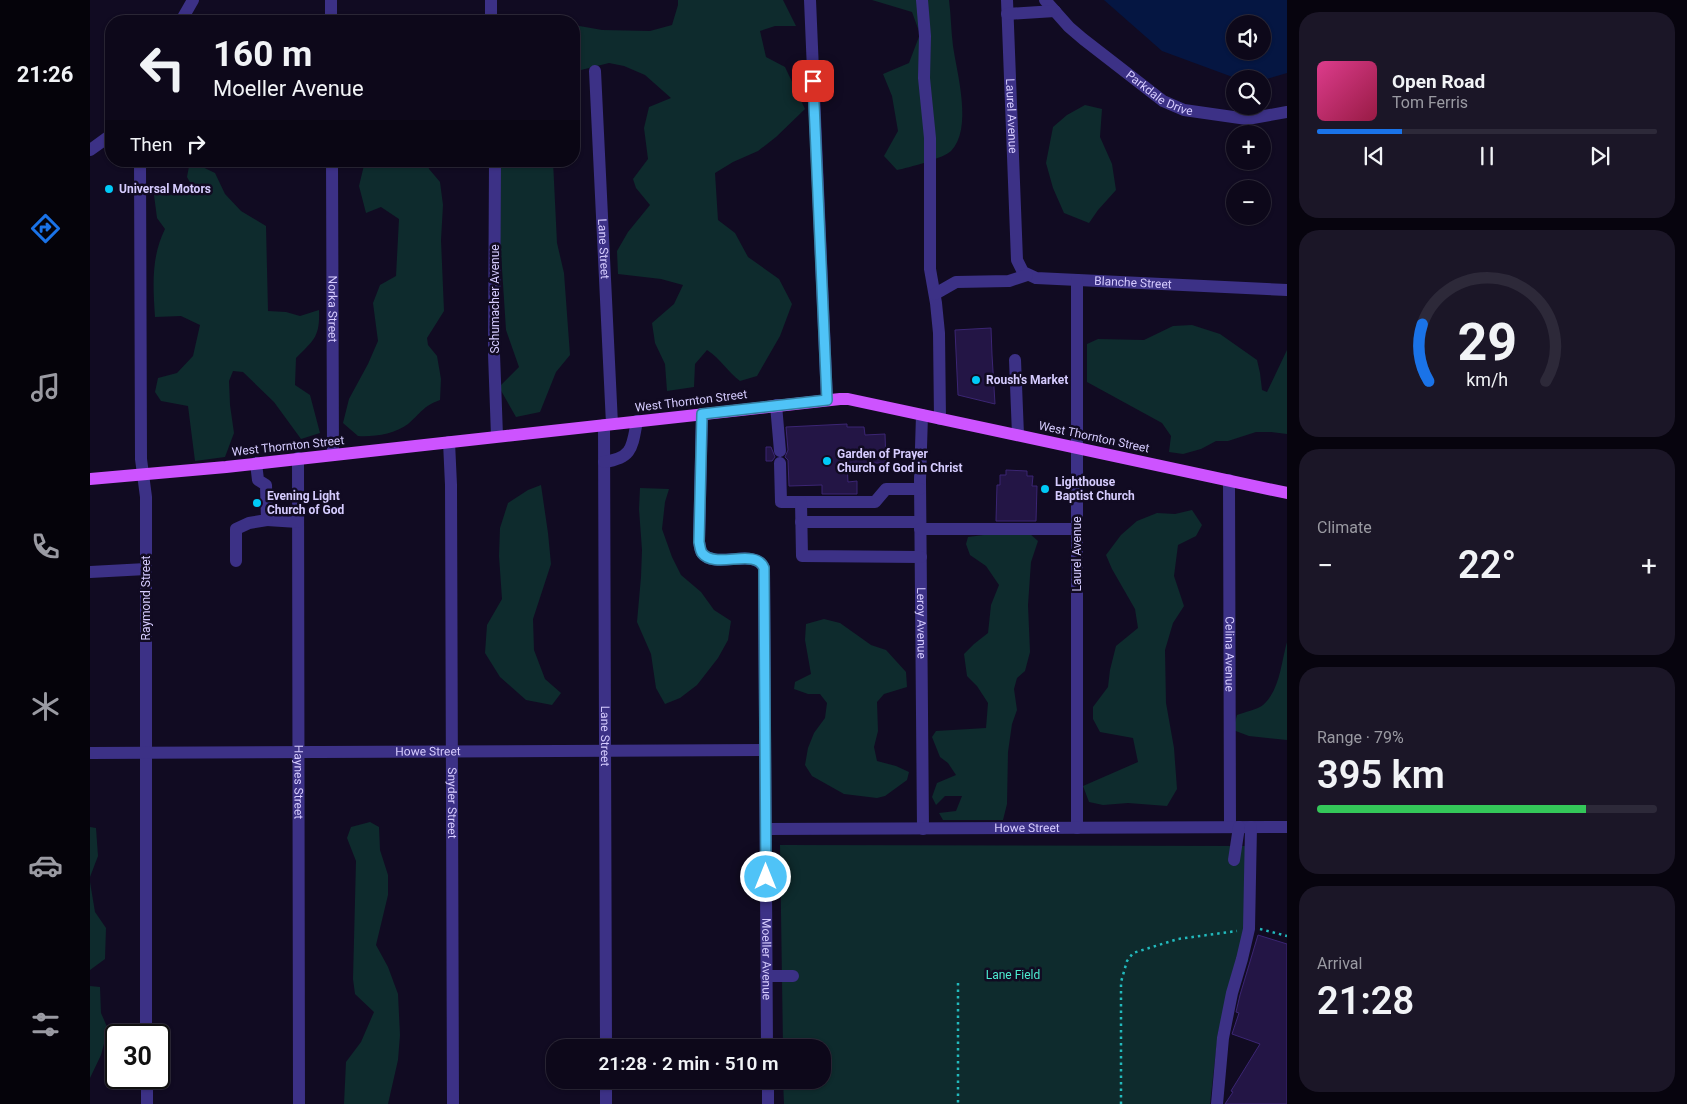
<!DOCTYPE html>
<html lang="en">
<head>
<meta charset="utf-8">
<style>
	:root { --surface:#0d081a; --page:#1b1627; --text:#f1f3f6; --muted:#9a9aa2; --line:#2d2939; --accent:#1a73e8 }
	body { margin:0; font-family:Roboto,sans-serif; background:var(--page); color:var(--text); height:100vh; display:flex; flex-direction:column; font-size:19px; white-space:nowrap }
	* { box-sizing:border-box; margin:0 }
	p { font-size:16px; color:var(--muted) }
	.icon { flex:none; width:28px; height:28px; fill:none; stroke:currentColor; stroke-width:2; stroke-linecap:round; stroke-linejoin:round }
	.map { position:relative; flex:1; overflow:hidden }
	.side { display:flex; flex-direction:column; gap:12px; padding:12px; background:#07040e; width:400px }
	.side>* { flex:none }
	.guide { position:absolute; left:15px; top:15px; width:475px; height:152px; border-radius:20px; box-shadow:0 1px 4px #0004,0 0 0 1px var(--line); background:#0d081a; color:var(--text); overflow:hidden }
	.controls { position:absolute; left:1136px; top:15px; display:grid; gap:10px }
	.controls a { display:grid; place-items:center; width:45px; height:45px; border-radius:50%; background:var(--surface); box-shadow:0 1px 4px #0004,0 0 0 1px var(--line); font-size:25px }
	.speed { position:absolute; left:15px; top:1024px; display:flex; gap:10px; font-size:25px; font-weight:700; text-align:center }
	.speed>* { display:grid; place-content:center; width:65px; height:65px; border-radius:50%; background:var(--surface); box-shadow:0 1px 4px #0004,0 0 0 1px var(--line); line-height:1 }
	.speed .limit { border:2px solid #111; border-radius:8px; background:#fff; color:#111 }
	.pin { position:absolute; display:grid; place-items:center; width:42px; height:42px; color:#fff; margin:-21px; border-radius:10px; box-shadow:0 2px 8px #0006 }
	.me { position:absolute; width:55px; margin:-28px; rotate:0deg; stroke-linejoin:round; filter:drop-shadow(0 0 4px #0008) }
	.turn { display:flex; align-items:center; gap:18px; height:105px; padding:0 25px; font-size:22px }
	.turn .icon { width:65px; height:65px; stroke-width:2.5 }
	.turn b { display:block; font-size:35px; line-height:42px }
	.then { display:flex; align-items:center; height:48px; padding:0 25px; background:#0003; gap:10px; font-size:19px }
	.big { font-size:38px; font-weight:600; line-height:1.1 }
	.side .tile { flex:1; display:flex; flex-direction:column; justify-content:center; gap:8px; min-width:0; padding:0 18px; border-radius:20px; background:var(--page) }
	.side .dial { align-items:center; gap:0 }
	.dial svg { height:130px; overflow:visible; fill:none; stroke:var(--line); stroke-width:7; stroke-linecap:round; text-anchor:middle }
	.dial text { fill:var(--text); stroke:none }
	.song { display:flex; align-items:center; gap:15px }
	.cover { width:60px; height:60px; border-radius:8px; background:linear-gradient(135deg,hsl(330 70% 55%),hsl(340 70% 35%)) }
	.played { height:5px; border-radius:2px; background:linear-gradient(90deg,var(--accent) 25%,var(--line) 25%) }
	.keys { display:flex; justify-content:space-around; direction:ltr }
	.heat { display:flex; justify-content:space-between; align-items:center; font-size:28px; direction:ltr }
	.charge { height:8px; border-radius:4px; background:linear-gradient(90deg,#34c759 79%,var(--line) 0) }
	.trip { position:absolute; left:456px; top:1039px; width:285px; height:50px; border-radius:20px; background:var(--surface); box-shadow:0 1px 4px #0004,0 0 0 1px var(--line); font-weight:600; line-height:50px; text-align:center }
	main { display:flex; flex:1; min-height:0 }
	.menu { display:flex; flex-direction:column; width:90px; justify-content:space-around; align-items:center; background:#05030a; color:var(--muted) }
	.menu .icon { width:35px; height:35px }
	.menu .selected { color:var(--accent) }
	.menu b { font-size:22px; color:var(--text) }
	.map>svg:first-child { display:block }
</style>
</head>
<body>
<main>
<nav class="menu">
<b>21:26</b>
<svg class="icon selected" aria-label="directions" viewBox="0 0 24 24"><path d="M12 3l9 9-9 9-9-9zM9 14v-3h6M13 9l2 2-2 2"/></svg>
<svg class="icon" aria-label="music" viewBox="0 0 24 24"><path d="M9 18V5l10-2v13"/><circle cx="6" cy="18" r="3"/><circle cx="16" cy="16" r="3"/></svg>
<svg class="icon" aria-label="phone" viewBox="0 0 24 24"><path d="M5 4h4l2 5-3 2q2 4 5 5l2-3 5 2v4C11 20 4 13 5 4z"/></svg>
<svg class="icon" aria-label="climate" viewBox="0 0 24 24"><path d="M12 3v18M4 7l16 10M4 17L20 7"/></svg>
<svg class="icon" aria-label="car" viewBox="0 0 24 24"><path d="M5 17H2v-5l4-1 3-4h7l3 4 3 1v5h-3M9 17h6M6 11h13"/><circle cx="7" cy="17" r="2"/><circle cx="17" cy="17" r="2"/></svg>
<svg class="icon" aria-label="filters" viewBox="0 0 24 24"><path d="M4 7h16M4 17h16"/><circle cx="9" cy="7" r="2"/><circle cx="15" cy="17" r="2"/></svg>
</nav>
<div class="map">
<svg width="1197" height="1104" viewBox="0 0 1197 1104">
	<rect width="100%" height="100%" fill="#110b22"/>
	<g fill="#0e2b2d">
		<path d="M588,0H693L706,26H685L670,31L676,57L695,67L715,109L686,137L668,151L643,162L625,173L628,220L645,233L658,257L689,279L702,304L690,336L667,376L650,381C637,371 631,359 617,350L605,364L604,387L577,391L575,364L565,343L562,323L584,304L593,285L571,279L528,274L527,251L538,232L560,205L546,188L543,179L558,159L554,128L559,107L581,98L555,75L534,66L519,63L487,71L484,73V25L512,30L560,31L582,25L588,5Z"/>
		<path d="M782,0H859C861,15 861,31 863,46C867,74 883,129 861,151C854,158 818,168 807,170L794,156L808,131L802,96L793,74L819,63L830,34L822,12Z"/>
		<polygon points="995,105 1012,109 1010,137 1022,164 1026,190 1008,210 999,223 974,213 963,188 956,163 963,127 977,115"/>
		<path d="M100,161L125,173L135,194L151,211L176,226L178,311L196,312L210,316L229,310C230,337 224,340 206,358L205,385L220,395L230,433L211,439L184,402L153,372L143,371L139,381L140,405L144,433L135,457L105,461L98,406L71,401L65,392L68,378L87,373L103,356L110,325L91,316L65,317C63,286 61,257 75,229L67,218L64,195L103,188L97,177Z"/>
		<path d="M275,161H337L339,169L350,182L353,205L351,240L354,311L337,338L338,345L347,356L351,379L350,400C333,406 331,413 318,424C305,434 284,437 268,436L253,423L259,399L278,364L288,341L283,303L290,285L306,276L309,219L291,207L276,213L269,186Z"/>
		<polygon points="410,161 463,161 467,243 474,273 480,355 466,372 450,412 426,417 409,387 429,367 416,330 410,238"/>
		<polygon points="1102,325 1130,334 1167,360 1170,373 1172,390 1177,392 1197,350 1197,434 1181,432 1166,432 1138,441 1126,441 1111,449 1093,454 1079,452 1081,436 1072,423 997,382 997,344 1008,339 1054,340 1083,326"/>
		<polygon points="451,485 458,533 461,564 443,619 444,650 455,679 471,693 462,705 436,700 410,677 395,653 397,625 412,599 409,556 410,528 418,503 438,490"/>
		<polygon points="550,488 579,489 575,502 572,529 582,557 591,575 611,592 624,610 641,621 638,640 628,658 607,685 590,698 575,704 566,688 561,654 547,622 551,577 552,550 549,509"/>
		<polygon points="1102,510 1112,525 1106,536 1088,545 1084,576 1094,606 1083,623 1075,650 1076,703 1084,748 1087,789 1077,806 1038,803 1013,805 999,802 993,786 1048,762 1043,738 1010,732 1003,719 1003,707 1018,687 1020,670 1026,646 1048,628 1045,609 1022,569 1016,555 1031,535 1047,521 1067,513 1085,514"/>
		<polygon points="909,533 939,533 948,541 941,562 938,605 940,652 935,671 927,678 924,689 927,710 922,724 918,752 917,804 913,820 853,820 849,813 866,811 872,796 855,796 846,805 842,797 847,783 866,775 858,763 850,757 842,737 846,731 896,728 898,703 887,686 877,676 874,654 884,644 898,633 901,605 909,585 896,566 880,555 876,544 878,537"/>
		<polygon points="734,619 750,623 781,645 796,650 816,672 817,687 794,694 787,702 788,731 784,747 787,761 806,766 819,772 817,780 795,796 787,798 754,794 722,776 715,765 718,748 724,733 735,718 737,703 730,694 718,694 704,689 705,682 721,674 715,640 716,624"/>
		<path d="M1197,642V740L1159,736L1143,730L1147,715C1154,712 1167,710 1173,705C1190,690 1191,663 1197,642Z"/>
		<polygon points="280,822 289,827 290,850 298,875 298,895 286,945 298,967 308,994 310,1035 308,1060 298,1104 254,1104 256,1062 271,1042 284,1012 265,994 263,979 266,861 257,838 261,827"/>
		<polygon points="0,827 6,828 8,856 0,877"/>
		<polygon points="690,845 1156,846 1155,931 1128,1033 1120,1104 694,1104 693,1080 732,1080 732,1048 693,1047"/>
		<polygon points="0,882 5,912 16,928 15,959 0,970"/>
		<polygon points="0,986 10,987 11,1013 18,1029 11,1055 0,1078"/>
	</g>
	<path fill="#051642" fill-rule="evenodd" d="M1014,0H1197V73L1173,80L1172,79H1148L1072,51ZM1145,24H1172V51H1145Z"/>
	<g fill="#231545" stroke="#3b2573">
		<polygon points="901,328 902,355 905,404 868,395 865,330"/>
		<polygon points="757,424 757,427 774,427 775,435 795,434 796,463 757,463 758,482 767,481 767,494 732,494 732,485 699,486 698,460 695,457 698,450 696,427"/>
		<polygon points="676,447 681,447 685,457 682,461 676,461"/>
		<polygon points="916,470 937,471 937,476 943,476 942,486 947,486 946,521 906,521 907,485 910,485 910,475 916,475"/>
		<polygon points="1168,935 1197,944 1197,1104 1135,1104 1143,1092 1141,1091 1170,1044 1142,1034 1149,1013 1146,1012 1150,995"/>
	</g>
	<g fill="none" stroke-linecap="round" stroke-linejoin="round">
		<g stroke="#22babd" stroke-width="2.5" stroke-dasharray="2.5 4" stroke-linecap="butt">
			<polyline points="1170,929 1197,936"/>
			<polyline points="868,983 868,1104"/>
			<polyline points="1031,1104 1031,982 1037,961 1043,953 1088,939 1147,931"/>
		</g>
		<g stroke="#3c3186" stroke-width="12">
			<polyline points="241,0 241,21"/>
			<polyline points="401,0 401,21"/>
			<polyline points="720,0 737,400"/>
			<polyline points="832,0 835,36 834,78 840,138 840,269 846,303 849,333 850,419"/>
			<path id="s1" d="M917,0L927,260L933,272L946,278L1197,290"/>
			<path id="s2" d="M955,0L979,27L993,39L1073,101L1094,110L1157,119L1197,112"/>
			<polyline points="917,14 965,11"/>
			<polyline points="91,21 103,0"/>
			<path id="s3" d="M505,71L522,424"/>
			<polyline points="0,150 21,135"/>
			<polyline points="50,161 51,459 56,497 56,1035"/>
			<path id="s4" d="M242,161L243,455"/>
			<polyline points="405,161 404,354 407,436"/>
			<polyline points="845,294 866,282 919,281 937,275"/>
			<polyline points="925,360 928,435"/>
			<polyline points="686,405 690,451"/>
			<path id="s5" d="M612,414L609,542C610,546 610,550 612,553C625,570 665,547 674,568L677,1048"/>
			<path id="s6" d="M832,415L830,480L833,829"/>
			<path id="s7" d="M514,425L516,1048"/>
			<path id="s8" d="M359,442L361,485L363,1104"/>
			<path id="s9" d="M208,458L209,1104"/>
			<path d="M514,462C543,458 542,447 547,421"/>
			<polyline points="690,463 691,502 785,502 796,489 830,489"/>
			<path id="s10" d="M1139,480L1140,827"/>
			<polyline points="711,502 712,556 831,557"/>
			<polyline points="177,520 208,522"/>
			<polyline points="711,522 830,522"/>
			<polyline points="830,529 987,529"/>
			<polyline points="146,561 146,529 159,523 177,520 176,485 168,480 166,463"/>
			<polyline points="0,572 56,569"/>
			<path id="s11" d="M0,753L675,750"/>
			<polyline points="987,828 987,280"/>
			<path id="s12" d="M676,829L1197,827"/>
			<polyline points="1144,860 1149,827"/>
			<polyline points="676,976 703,976"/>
			<polyline points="57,1078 57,1104"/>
			<polyline points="516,1080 516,1104"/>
			<polyline points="678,1080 678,1104"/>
			<polyline points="1127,1104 1133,1038 1142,993 1152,959 1159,929 1161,827"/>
		</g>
		<polyline stroke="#cd53ff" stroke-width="12" points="0,479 136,467 750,399 758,399 1197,493"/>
	</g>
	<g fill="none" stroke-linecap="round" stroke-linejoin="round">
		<g stroke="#337fa1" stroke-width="12">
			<path id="route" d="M676,877L674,568C666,547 625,570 612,553C610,550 610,546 609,542L612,414L737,400L723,81"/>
		</g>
		<use href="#route" stroke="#4fc3f7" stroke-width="9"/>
	</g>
	<g fill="#00caf7" stroke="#110b22" stroke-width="2">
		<circle cx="19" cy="189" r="5"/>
		<circle cx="886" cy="380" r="5"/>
		<circle cx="737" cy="461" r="5"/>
		<circle cx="955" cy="489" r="5"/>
		<circle cx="167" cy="503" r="5"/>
	</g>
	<g text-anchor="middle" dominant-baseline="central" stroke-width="5" stroke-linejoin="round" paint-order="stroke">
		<g font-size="12" fill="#d6ccff" stroke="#110b22">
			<text stroke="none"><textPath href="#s2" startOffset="149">Parkdale Drive</textPath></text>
			<text stroke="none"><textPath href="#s1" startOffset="116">Laurel Avenue</textPath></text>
			<text stroke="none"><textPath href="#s3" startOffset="178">Lane Street</textPath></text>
			<text stroke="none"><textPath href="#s1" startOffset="385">Blanche Street</textPath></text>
			<text transform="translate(405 299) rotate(-90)">Schumacher Avenue</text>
			<text stroke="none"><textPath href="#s4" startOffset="148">Norka Street</textPath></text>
			<text transform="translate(601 401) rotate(-7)">West Thornton Street</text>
			<text transform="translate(1004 437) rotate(12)">West Thornton Street</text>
			<text transform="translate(198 446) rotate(-6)">West Thornton Street</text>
			<text transform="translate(987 554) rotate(-90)">Laurel Avenue</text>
			<text transform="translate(56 598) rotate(-90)">Raymond Street</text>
			<text stroke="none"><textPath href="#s6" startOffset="208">Leroy Avenue</textPath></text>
			<text stroke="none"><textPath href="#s10" startOffset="174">Celina Avenue</textPath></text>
			<text stroke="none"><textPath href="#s7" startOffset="311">Lane Street</textPath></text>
			<text stroke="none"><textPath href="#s11" startOffset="338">Howe Street</textPath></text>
			<text stroke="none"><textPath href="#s9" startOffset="324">Haynes Street</textPath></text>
			<text stroke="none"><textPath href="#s8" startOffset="361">Snyder Street</textPath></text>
			<text stroke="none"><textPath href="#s12" startOffset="261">Howe Street</textPath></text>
			<text stroke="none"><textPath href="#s5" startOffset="598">Moeller Avenue</textPath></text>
		</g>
		<g font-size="12" font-weight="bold" fill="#d6ccff" stroke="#110b22" text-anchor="start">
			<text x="29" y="189">Universal Motors</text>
			<text x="896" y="380">Roush's Market</text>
			<text x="747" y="454">Garden of Prayer<tspan x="747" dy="14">Church of God in Christ</tspan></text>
			<text x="965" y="482">Lighthouse<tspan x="965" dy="14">Baptist Church</tspan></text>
			<text x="177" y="496">Evening Light<tspan x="177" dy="14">Church of God</tspan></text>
		</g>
		<g font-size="12" fill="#4dead0" stroke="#110b22">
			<text x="923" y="975">Lane Field</text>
		</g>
	</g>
</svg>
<div class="controls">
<a><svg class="icon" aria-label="sound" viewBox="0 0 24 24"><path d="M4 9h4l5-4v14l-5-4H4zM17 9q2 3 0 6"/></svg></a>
<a><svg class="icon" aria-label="search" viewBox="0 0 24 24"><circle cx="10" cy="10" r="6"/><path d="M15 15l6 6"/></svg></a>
<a>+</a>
<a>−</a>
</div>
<div class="speed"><div class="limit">30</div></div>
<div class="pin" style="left:723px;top:81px;background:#d93025"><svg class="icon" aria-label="arrive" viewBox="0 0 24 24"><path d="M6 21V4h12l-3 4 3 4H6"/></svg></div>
<svg class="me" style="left:676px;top:877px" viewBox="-20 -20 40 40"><circle r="17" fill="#4fc3f7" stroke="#fff" stroke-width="3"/><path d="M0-11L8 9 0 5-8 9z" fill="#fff"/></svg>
<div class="trip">21:28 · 2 min · 510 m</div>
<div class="guide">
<div class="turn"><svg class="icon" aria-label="left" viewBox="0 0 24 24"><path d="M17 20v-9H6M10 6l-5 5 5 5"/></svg><div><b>160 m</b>Moeller Avenue</div></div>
<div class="then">Then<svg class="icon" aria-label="right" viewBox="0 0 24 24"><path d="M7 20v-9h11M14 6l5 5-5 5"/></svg></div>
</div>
</div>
<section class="side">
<div class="tile">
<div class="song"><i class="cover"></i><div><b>Open Road</b><p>Tom Ferris</p></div></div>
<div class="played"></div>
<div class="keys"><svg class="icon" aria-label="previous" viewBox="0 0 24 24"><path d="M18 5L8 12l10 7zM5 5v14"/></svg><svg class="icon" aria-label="pause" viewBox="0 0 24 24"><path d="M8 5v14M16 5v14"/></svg><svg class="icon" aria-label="next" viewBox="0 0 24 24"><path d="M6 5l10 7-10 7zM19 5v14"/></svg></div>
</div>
<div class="tile dial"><svg viewBox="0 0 100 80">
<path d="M14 69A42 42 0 1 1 86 69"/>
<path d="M14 69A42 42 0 0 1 10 34" stroke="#1a73e8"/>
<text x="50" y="56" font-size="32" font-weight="700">29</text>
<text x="50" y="72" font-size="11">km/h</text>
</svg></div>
<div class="tile"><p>Climate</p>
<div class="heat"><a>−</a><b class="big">22°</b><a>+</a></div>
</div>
<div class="tile"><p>Range · 79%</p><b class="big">395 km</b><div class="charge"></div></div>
<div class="tile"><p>Arrival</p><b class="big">21:28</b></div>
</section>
</main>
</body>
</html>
